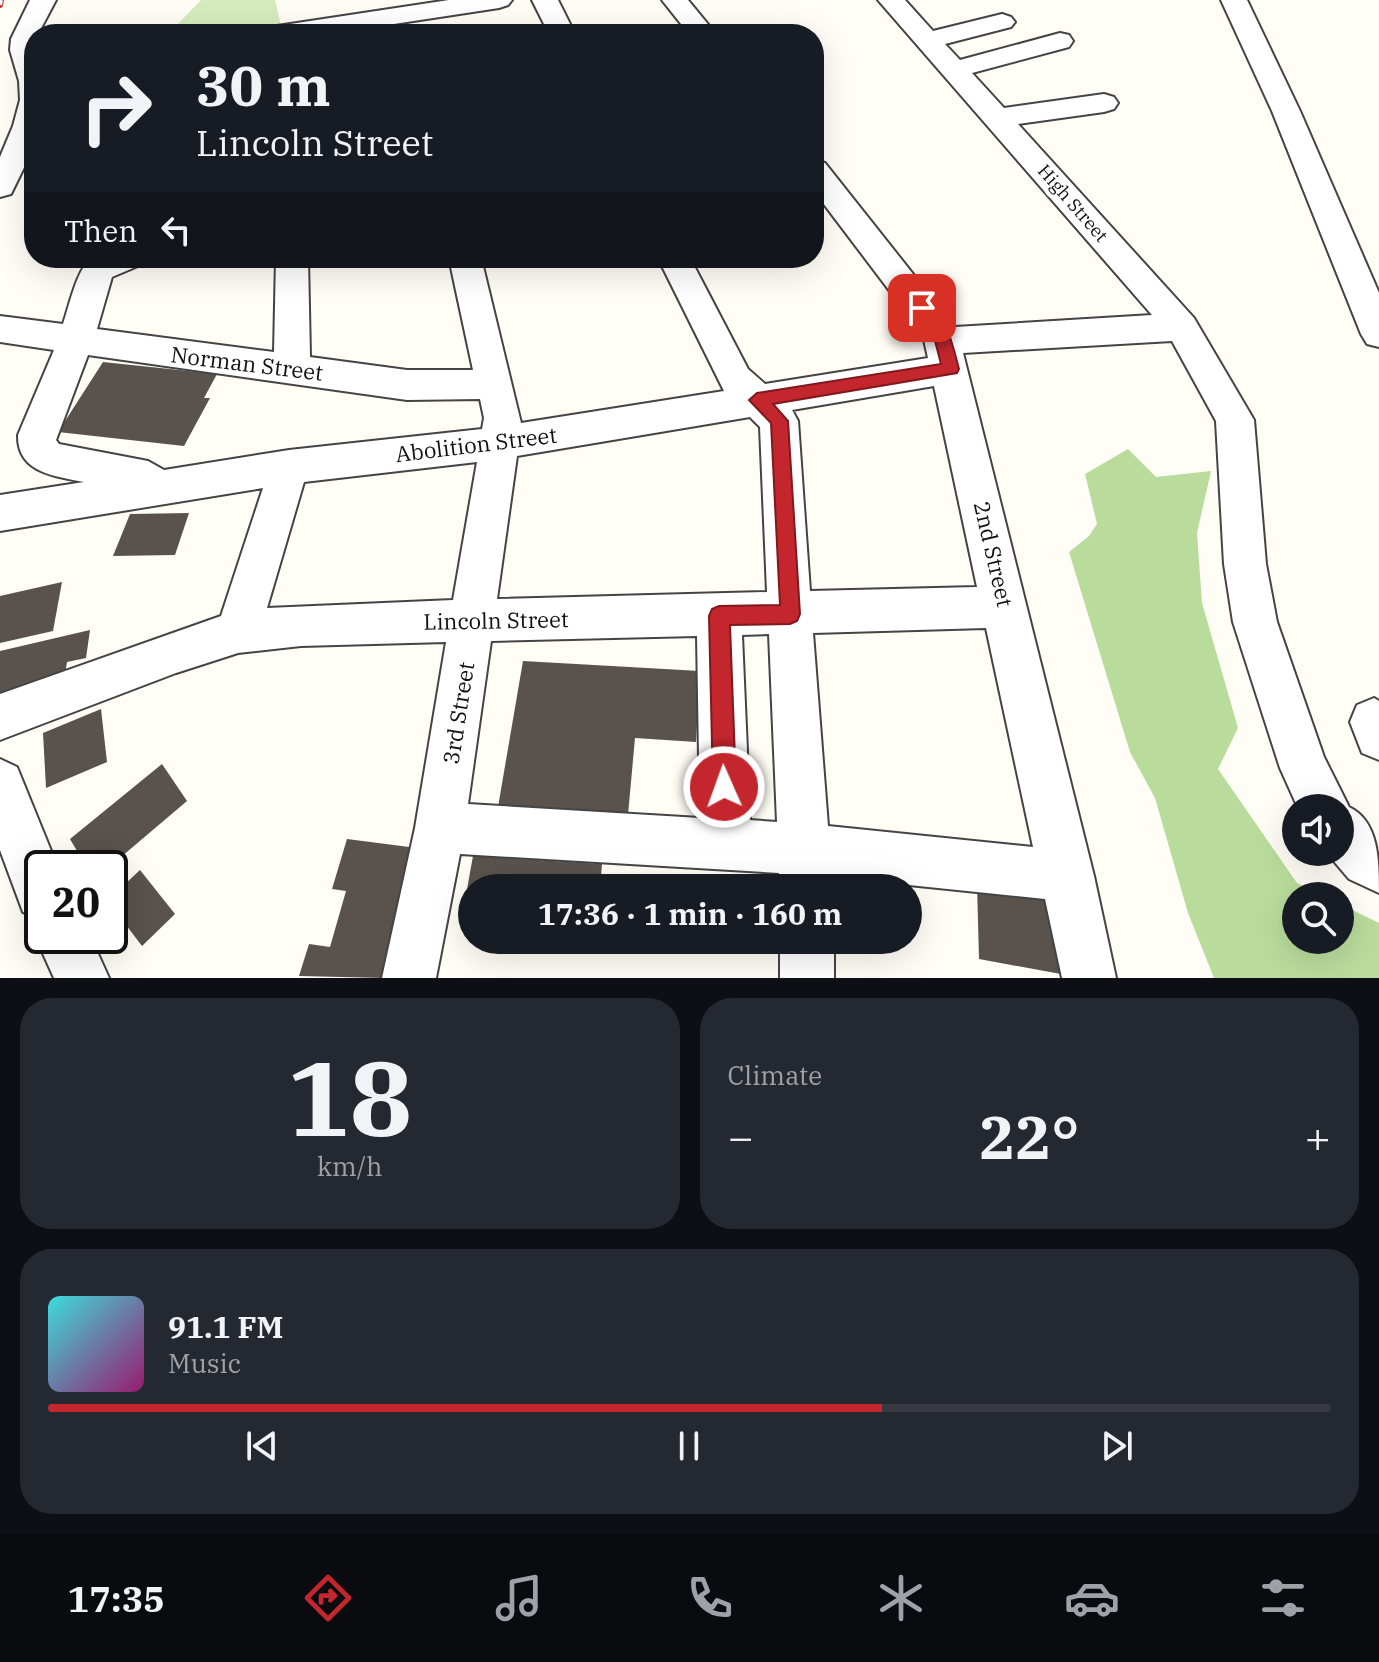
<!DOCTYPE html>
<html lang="en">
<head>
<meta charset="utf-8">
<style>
	:root { --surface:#171b24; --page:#242831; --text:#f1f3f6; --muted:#9ea1a6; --line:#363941; --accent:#c4262e }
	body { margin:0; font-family:"IBM Plex Serif",serif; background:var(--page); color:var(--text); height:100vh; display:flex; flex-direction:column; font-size:30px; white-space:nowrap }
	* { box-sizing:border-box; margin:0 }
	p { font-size:26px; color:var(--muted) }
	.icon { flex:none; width:44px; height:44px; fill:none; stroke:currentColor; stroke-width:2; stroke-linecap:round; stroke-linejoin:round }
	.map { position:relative; height:978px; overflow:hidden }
	.sheet { display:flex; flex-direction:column; gap:20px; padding:20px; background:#0d0f14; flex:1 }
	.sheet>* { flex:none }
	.hud { position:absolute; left:24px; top:24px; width:800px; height:244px; border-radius:32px; box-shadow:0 8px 32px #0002; background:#171b24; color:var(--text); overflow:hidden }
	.controls { position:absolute; left:1282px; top:794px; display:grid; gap:16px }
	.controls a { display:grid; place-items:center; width:72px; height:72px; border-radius:50%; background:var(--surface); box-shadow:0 8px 32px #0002; font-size:40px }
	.speed { position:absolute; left:24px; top:850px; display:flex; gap:16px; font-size:40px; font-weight:700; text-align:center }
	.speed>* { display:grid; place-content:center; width:104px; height:104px; border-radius:50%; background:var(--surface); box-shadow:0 8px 32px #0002; line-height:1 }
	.speed .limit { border:4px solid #111; border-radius:12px; background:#fff; color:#111 }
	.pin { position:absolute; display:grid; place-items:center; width:68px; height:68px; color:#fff; margin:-34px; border-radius:16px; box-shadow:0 4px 12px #0006 }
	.me { position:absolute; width:88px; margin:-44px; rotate:358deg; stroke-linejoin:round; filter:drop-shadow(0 0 6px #0008) }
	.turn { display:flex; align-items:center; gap:28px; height:168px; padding:0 40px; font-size:36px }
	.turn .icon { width:104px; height:104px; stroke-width:2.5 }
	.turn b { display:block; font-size:56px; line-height:68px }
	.then { display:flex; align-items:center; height:76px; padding:0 40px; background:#0003; gap:16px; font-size:30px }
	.big { font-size:60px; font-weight:700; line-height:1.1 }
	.sheet .widget { flex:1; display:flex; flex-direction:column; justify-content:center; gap:12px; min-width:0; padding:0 28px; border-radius:32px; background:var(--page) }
	.sheet .dial { align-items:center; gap:0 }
	.dial b { font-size:104px; line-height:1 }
	.song { display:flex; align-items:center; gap:24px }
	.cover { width:96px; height:96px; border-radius:12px; background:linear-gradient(135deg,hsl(180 70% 55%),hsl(320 70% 35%)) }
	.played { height:8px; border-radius:4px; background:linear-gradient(90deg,var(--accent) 65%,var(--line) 65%) }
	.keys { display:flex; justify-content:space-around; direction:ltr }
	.heat { display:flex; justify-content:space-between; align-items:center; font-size:44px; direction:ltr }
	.sheet .tiles { flex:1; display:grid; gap:20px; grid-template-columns:1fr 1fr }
	.widget:last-child { grid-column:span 2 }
	.trip { position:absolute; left:458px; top:874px; width:464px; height:80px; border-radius:40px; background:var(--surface); box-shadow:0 8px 32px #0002; font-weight:700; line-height:80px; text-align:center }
	.tab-bar { display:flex; height:128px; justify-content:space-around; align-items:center; background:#090b0e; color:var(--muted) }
	.tab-bar .icon { width:56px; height:56px }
	.tab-bar .on { color:var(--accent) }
	.tab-bar b { font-size:36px; color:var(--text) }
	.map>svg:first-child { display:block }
</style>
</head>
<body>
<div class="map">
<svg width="1379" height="978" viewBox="0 0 1379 978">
	<rect width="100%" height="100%" fill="#fffdf5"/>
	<polygon fill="#d5ebbd" points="201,0 275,0 283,34 168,34"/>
	<polygon fill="#b9dc9c" points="1128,449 1156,477 1211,471 1197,533 1202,603 1238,728 1218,769 1297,883 1323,896 1296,896 1296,940 1340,940 1340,904 1379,923 1379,978 1214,978 1188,913 1155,798 1130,752 1069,552 1089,536 1097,524 1085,474"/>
	<g fill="#5a524d">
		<polygon points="103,362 217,374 204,398 210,398 184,446 58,432"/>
		<polygon points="189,513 175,555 113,556 130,514"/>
		<polygon points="62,582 53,631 0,643 0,596"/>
		<polygon points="90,630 86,658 67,662 64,681 0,696 0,651"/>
		<polygon points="523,661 700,671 696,742 635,738 628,815 498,807"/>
		<polygon points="101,709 107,762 46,788 43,733"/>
		<polygon points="162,764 187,801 108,868 87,868 70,839"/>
		<polygon points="347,839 417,848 384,978 299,976 309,944 330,947 346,891 332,889"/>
		<polygon points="473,856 602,864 600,888 472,888 472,918 462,917"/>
		<polygon points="140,870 175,914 142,946 110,904 110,898"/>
		<polygon points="977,885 1056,899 1061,974 979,959"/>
	</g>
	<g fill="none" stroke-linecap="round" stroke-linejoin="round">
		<g stroke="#444" stroke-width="4">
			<g id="minor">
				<polygon points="30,0 56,0 38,34 34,34 34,147 11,194 0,197 0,157 13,126 20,100 19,81 10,50 11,39"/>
				<polygon points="449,0 512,0 508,5 499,8 328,34 264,34 268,28 277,26"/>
				<polygon points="532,0 558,0 575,34 549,34"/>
				<polygon points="662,0 688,0 716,34 689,34"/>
				<path d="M878,0H905L933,31L1002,14L1011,17L1015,22L1011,27L945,44L960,60L1060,33L1069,35L1073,41L1069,47L972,73L1004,108L1104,94L1114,97L1118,103L1114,109L1104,112L1018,124L1194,318L1254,420L1266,564L1277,622L1324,757L1349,807C1379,821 1379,861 1379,893L1349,879L1326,852H1340V808H1298L1280,768L1233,622L1224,564L1216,421L1172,341L963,353L1094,876L1116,978H1062L1045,899L831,877L832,888H780L779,873L460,854L436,978H382L415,828L446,642L301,646L238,653L176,673L0,740V694L221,616L263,488L0,531V495L84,482C55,476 17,473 18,435L54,350L0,342V316L63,324C68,310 78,265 91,260C104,254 128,258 142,258L138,266L112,277L97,329L274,352L276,258H308L310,357L407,370H473L449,258H481L521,423L724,391L658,258H690L748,369L765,384L928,358L923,335L814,191V160L825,163L955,327L1152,315ZM88,355L407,400L480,399L484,418L482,429L289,450L164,470L148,461L59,444L56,440ZM934,386L977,587L810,591L798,421L792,410ZM750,417L760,427L767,592L497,599L517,456ZM477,462L453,600L267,608L304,482ZM986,628L1033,847L828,826L813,633ZM769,634L777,822L750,820L742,635ZM697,636L700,818L468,804L491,641Z"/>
				<polygon points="1221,0 1247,0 1300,111 1379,293 1379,347 1367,344 1361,334 1272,111"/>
				<polygon points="1374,698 1379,701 1379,760 1362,753 1350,722 1357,705"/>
				<polygon points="0,759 17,767 58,868 42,868 42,919 23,912 0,850"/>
				<polygon points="42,920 42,936 90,936 109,978 54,978 35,936"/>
				<rect x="780" y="940" width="54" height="38"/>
			</g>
		</g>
		<use href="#minor" fill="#fff" fill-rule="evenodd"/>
		<g stroke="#c4262e" stroke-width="6">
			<polyline id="rail" points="0,5 1,0"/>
		</g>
		<use href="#rail" stroke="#fff" stroke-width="4" stroke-dasharray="13" stroke-linecap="butt"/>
	</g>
	<path fill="#c4262e" stroke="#7f191e" stroke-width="2" d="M922,302C947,312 953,347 959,369L957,373L773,404L788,421L800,614L797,621L790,624L730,625L736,787L732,794L724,798L717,794L713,787L709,616L712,609L719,606L780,605L771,423L749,400L757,393L941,364L933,333L915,308Z"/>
	<g text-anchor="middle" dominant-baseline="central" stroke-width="8" stroke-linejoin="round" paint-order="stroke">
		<g font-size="18" fill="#111" stroke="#fff">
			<text transform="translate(1073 203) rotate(49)">High Street</text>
		</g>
		<g font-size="22" fill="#111" stroke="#fff">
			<text transform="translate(247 363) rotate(7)">Norman Street</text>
			<text transform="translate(476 444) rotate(-7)">Abolition Street</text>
			<text transform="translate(994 554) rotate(77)">2nd Street</text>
			<text transform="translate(496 620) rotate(-1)">Lincoln Street</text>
			<text transform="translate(458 713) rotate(-81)">3rd Street</text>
		</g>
	</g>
</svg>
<div class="controls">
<a><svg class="icon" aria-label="sound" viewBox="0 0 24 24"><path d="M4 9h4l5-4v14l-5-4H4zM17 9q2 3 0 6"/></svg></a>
<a><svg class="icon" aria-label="search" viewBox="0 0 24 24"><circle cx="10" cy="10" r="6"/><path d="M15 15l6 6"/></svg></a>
</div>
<div class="speed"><div class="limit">20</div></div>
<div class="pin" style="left:922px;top:308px;background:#d93025"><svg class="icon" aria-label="arrive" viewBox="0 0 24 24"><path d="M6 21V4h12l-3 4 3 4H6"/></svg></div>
<svg class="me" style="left:724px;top:787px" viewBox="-20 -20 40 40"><circle r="17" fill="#c4262e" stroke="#fff" stroke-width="3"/><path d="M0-11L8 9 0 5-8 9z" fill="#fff"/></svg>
<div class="trip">17:36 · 1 min · 160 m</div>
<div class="hud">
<div class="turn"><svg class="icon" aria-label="right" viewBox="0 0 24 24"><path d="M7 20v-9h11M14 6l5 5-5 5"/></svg><div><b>30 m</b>Lincoln Street</div></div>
<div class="then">Then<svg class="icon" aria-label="left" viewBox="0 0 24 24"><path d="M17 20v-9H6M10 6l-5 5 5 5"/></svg></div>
</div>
</div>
<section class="sheet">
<div class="tiles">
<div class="widget dial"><b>18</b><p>km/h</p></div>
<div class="widget"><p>Climate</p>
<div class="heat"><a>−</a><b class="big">22°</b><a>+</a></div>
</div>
<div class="widget">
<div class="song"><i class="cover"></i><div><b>91.1 FM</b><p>Music</p></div></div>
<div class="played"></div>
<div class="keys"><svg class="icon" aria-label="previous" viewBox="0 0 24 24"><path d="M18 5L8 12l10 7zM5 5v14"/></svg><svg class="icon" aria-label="pause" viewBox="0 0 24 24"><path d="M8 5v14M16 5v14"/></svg><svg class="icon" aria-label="next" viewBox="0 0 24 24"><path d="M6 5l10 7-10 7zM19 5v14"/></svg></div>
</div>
</div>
</section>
<nav class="tab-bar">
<b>17:35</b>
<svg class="icon on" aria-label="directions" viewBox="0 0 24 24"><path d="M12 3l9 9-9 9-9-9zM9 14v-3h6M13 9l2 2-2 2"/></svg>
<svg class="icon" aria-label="music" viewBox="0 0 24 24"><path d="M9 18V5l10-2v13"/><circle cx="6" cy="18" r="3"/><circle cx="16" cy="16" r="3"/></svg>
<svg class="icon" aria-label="phone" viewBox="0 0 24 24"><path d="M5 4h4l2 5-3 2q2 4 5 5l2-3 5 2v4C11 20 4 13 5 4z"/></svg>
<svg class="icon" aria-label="climate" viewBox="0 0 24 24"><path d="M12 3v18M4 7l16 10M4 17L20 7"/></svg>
<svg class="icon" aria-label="car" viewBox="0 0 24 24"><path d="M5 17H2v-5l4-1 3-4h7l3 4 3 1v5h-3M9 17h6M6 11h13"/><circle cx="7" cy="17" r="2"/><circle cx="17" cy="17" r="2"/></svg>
<svg class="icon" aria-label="filters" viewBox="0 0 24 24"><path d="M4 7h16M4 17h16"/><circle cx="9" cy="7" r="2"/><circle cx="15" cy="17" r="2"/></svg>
</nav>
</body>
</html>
